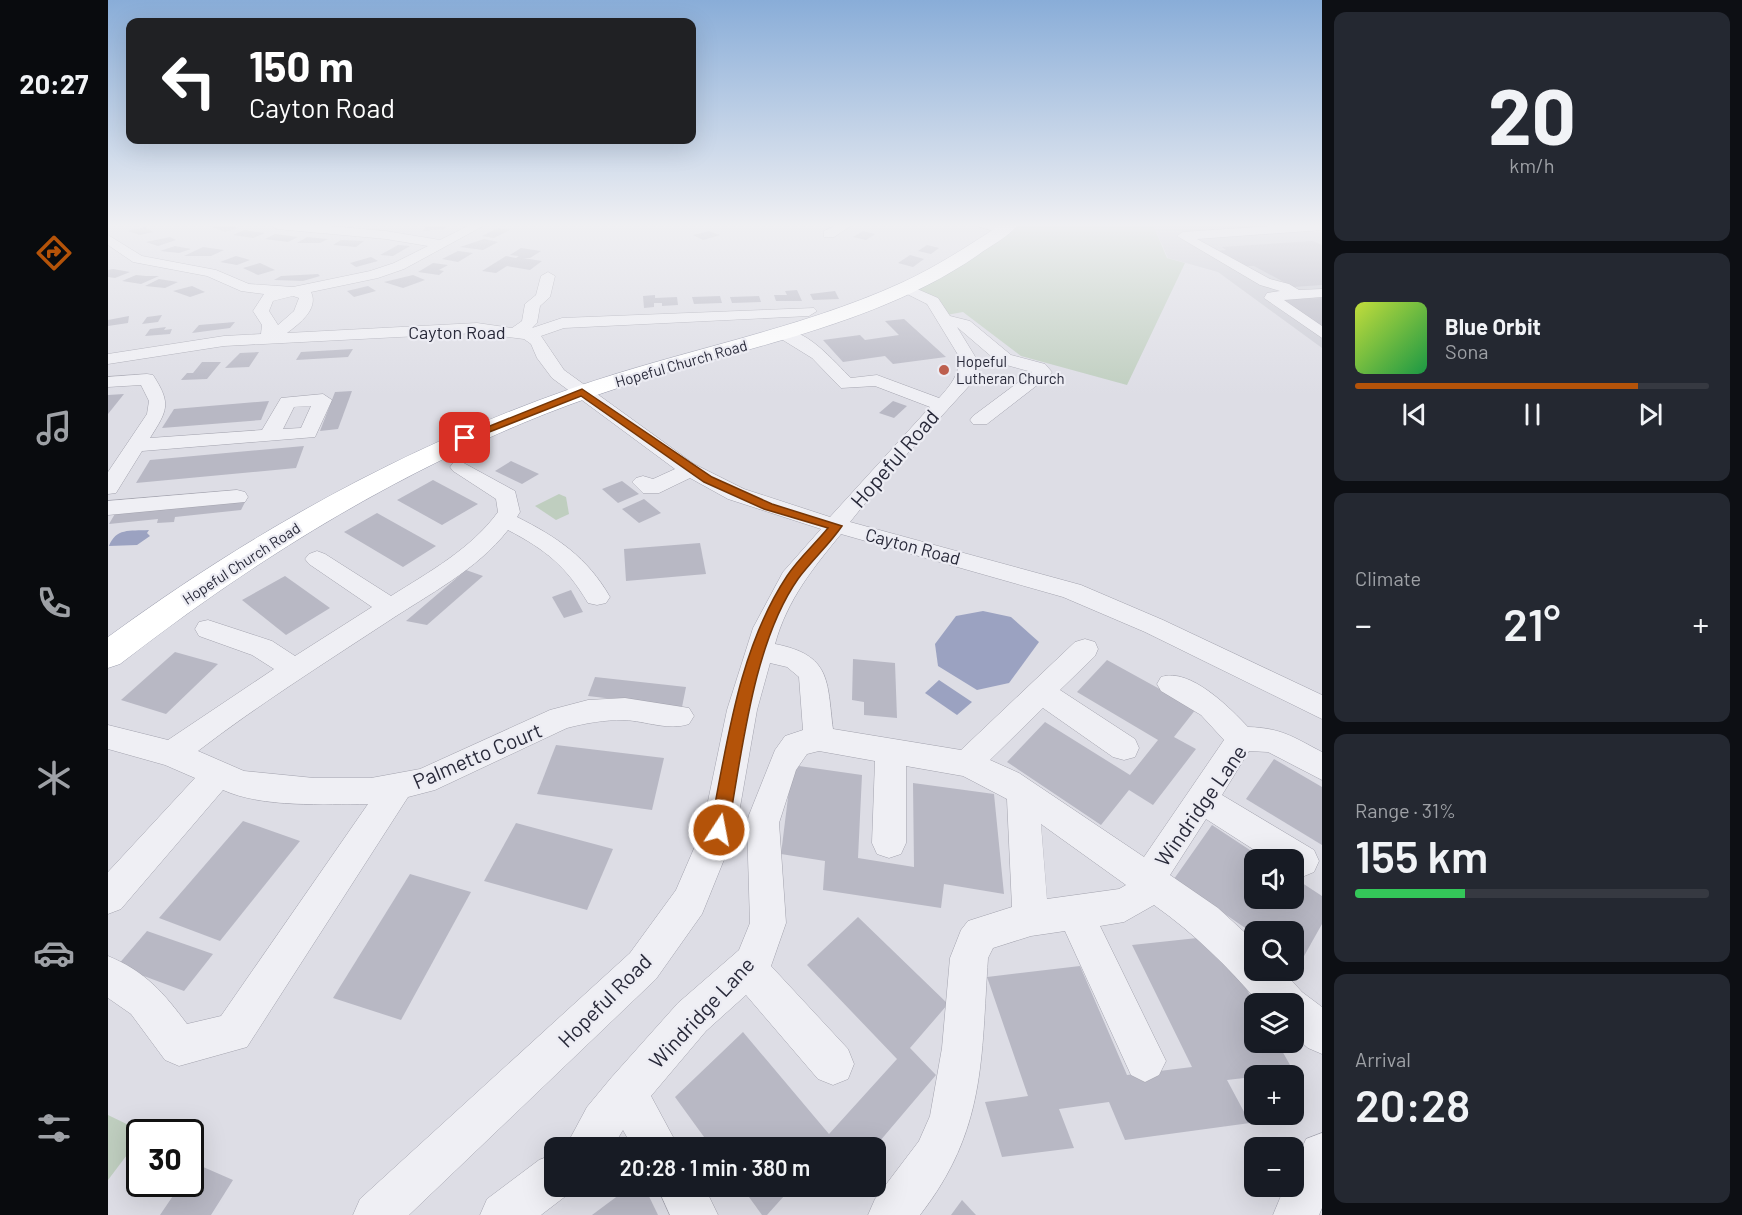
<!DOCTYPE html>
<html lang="en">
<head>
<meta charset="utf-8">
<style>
	:root { --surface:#171b24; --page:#242831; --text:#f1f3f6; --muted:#9ea1a6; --line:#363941; --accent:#b45309 }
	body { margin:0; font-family:Barlow,sans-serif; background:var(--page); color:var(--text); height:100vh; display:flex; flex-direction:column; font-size:22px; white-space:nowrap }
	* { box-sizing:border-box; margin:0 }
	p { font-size:20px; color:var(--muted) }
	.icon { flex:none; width:33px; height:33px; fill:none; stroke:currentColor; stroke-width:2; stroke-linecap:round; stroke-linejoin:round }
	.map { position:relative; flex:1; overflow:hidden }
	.details { display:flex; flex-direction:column; gap:12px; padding:12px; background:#0d0f14; width:420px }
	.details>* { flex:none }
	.banner { position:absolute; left:18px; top:18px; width:570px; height:126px; border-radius:12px; box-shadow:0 6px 24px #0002; background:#202124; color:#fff; overflow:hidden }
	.fabs { position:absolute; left:1136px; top:849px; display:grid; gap:12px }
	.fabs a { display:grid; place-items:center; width:60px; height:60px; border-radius:12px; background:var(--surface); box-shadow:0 6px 24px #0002; font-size:30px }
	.speed { position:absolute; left:18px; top:1119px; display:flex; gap:12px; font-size:30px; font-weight:700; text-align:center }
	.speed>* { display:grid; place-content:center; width:78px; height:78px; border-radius:50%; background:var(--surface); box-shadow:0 6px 24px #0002; line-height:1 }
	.speed .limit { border:3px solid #111; border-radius:9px; background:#fff; color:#111 }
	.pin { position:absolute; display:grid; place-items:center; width:51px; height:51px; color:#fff; margin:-26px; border-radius:12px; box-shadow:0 3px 9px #0006 }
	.me { position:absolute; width:66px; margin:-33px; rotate:11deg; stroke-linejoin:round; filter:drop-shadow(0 0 4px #0008) }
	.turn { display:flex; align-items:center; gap:21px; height:126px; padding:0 24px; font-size:27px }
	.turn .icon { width:78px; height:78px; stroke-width:2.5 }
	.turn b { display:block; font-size:42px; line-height:51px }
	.big { font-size:45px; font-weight:600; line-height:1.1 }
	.details .tile { flex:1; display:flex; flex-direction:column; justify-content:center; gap:9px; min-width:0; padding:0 21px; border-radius:12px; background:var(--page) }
	.details .dial { align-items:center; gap:0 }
	.dial b { font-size:78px; line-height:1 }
	.song { display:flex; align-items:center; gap:18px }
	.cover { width:72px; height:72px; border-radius:9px; background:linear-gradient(135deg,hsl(70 70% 55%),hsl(140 70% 35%)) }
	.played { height:6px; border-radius:3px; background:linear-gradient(90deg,var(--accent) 80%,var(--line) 80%) }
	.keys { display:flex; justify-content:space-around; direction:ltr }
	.heat { display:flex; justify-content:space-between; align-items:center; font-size:33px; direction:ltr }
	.charge { height:9px; border-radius:4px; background:linear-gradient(90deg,#34c759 31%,var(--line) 0) }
	.trip { position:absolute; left:436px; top:1137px; width:342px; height:60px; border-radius:12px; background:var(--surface); box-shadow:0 6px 24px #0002; font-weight:600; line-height:60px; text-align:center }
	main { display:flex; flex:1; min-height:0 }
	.tabs { display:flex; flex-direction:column; width:108px; justify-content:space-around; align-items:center; background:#090b0e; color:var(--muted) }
	.tabs .icon { width:42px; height:42px }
	.tabs .on { color:var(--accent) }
	.tabs b { font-size:27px; color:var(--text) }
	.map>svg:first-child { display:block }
</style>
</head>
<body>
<main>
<nav class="tabs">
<b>20:27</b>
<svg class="icon on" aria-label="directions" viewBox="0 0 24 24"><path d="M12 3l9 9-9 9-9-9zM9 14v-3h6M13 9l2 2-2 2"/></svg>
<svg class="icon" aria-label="music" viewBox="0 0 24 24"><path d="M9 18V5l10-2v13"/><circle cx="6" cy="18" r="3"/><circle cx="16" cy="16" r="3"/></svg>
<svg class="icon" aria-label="phone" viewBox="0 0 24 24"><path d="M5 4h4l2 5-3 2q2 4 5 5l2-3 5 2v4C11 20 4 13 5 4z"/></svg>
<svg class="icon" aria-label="climate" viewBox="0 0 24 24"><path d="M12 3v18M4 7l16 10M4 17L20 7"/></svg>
<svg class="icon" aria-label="car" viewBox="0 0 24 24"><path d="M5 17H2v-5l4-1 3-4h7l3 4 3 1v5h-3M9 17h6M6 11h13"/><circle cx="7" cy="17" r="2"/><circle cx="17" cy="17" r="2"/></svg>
<svg class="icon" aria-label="filters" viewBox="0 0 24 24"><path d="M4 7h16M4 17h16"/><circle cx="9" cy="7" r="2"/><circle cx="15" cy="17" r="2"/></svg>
</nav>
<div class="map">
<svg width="1214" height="1215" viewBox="0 0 1214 1215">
	<rect width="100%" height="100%" fill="#dddde5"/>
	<polygon fill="#cbccd5" points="1045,225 1214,225 1214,348 1110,272 1060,258"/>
	<g fill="#bfcebf">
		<polygon points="902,225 1045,225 1059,258 1077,263 1019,385 913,356 855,312 833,316 800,289 875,246"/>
		<polygon points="451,494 458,497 461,514 448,520 427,506"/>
		<polygon points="0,1115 35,1132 32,1132 31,1139 0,1180"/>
	</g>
	<g fill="#9ba2c1">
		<path d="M41,530L39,533L42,536L29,545L1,546C8,528 21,531 41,530Z"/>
		<polygon points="875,611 903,617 931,642 901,683 869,690 830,666 827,644 848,616"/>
		<polygon points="831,680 864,702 849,715 817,693"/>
	</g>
	<g fill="#b8b8c4">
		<polygon points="113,225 121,225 131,228 117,232 104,227"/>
		<polygon points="318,225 338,225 337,229 315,231"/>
		<polygon points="37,227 45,232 32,235 20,231"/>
		<polygon points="390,228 402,230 386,238 374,236"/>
		<polygon points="136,230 157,233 145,238 125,235"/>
		<polygon points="601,231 612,235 595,240 585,235"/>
		<polygon points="755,231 767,234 758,240 745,237"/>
		<polygon points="167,234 190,237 180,242 157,239"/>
		<polygon points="62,237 68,240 50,246 38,242"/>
		<polygon points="199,237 220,239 212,243 189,243"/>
		<polygon points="376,239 390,242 375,250 352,247"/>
		<polygon points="233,240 256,241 248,247 225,245"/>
		<polygon points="1205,241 1214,245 1214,285 1185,287 1146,266 1135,266 1107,251 1118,250 1114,247"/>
		<polygon points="290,245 302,246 285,256 272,255"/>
		<polygon points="819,245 831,248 823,254 810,251"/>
		<polygon points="67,246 83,249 71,253 52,251"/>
		<polygon points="95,247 116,250 103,256 76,256"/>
		<polygon points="413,248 433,251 422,258 415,258 434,261 422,270 399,266 388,273 374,271 398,256 408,258 411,256 402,255"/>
		<polygon points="350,251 365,253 350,262 334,259"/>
		<polygon points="802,255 816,259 805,267 790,263"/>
		<polygon points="128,256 142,260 129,265 112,262"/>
		<polygon points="263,257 270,261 248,267 242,263"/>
		<polygon points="152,263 167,270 150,275 135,268"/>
		<polygon points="325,263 340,265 331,270 336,271 331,275 310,272"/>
		<polygon points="5,269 22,272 7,278 0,277 0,270"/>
		<polygon points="210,274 212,276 195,281 166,280 173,276"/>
		<polygon points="28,275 38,276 51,276 33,284 14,281"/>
		<polygon points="305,275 317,280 295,288 276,282"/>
		<polygon points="51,279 70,282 57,288 37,286"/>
		<polygon points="84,286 97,292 82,297 65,291"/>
		<polygon points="260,286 268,291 246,297 239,291"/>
		<polygon points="689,290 694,301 668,301 666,295 679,295 677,291"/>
		<polygon points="727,291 731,299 705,300 702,294"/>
		<polygon points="547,295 547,298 569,297 570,305 554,306 554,303 546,303 546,307 536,308 535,296"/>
		<polygon points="612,296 614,303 586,304 584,297"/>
		<polygon points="651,296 653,302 624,303 622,297"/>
		<polygon points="1214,298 1214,331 1169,300"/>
		<polygon points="54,315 50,322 34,324 39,317"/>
		<polygon points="21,316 20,323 0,326 0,320"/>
		<polygon points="796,319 838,357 785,364 777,356 735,362 715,340 752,335 757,340 791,335 777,321"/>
		<polygon points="127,322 122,328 84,333 91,325"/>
		<polygon points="58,327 56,330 64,329 62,334 37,336 42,329"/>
		<polygon points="245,349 240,357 188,360 193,352"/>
		<polygon points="151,352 141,367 117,368 132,353"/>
		<polygon points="94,362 113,362 99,379 73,380 79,373 85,373"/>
		<polygon points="244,391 230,429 212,431 227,392"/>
		<polygon points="16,394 0,414 0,395"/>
		<polygon points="161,401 153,420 54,428 66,409"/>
		<polygon points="785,401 799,406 786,418 771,413"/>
		<polygon points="196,446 188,468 28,483 42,460"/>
		<polygon points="403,461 431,474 414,484 387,471"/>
		<polygon points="325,480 370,504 334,525 289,500"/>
		<polygon points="514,481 531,494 510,503 494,489"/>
		<polygon points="536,499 553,513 531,523 514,509"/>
		<polygon points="138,500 133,510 67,517 66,522 49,523 50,519 1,524 8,512"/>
		<polygon points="269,513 328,546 295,567 236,532"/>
		<polygon points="592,543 598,574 518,581 516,549"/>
		<polygon points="358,570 375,576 319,625 298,621"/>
		<polygon points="177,576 222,608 178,635 134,600"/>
		<polygon points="463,590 475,612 456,618 444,597"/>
		<polygon points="67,652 110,664 58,714 13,700"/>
		<polygon points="745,659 787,663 789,718 756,715 756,702 744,700"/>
		<polygon points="999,660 1088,709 1066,737 1088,749 1045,805 1021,790 993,825 899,762 937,722 1022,775 1050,740 969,692"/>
		<polygon points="487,677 578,687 574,707 480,696"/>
		<polygon points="448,745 556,758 544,810 429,794"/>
		<polygon points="1166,759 1214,787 1214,845 1138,799"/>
		<polygon points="684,765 754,775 750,858 806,867 805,783 886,794 896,894 836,884 833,908 715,890 717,861 673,854"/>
		<polygon points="135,821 192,841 112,941 51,918"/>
		<polygon points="408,823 505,849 479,910 376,881"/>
		<polygon points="1104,825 1157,860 1146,860 1146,898 1185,898 1185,877 1214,896 1214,924 1191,965 1185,961 1185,932 1146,932 1146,934 1066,879"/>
		<polygon points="302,874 363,892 293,1020 225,998"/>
		<polygon points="750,917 840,1004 802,1048 828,1075 766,1148 604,1148 567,1097 635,1032 721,1134 789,1059 699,965"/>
		<polygon points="39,931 105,954 76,991 9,966"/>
		<polygon points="1108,936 1146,1002 1146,1042 1169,1042 1186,1072 1119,1080 1142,1123 1017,1140 1001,1102 951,1109 966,1148 894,1157 877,1102 920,1096 879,977 972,966 1019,1075 1084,1067 1024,945"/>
		<polygon points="86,1163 125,1180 103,1215 52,1215 73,1184 82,1184 82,1168"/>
		<polygon points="523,1186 536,1186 550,1215 484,1215"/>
		<polygon points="633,1186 685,1186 659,1215 654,1215"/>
		<polygon points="854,1200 868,1215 843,1215"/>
	</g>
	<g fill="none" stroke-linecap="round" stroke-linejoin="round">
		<g stroke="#a3a3ae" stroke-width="1">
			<g id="minor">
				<path d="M163,225H208L278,231L332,240L362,225H377L296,269L270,278L203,292C211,309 191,324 179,333L369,323L404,328L414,321L417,304L428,295L433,276L440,272L447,276L442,297L432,306L429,323L424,328L454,318L706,308L709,311L701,316L456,328L433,336L456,370L586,464L636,489L722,517L822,407L767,386L733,388L704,358L670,337L668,334L670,331C696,324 727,363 743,378L769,375L831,398C842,386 851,375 852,358L819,304L795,292L793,289L800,285L830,298L842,316L862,321L903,355L937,364L944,372L941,376L879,424H865L862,420L865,416L924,372L891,363L849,327L868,358L869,367L861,386L779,476L742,522L973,585L1055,620L1214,695V719L1037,632L955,597L733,534C705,568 679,600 667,644C723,655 719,680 725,729L853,750L967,642L977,639L987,642L990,649L987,656L952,690L1027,739L1031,748L1027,757L1016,760L1005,757L935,708L882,760L911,773L1036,857L1116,740L1093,715L1053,691L1049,684L1053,677C1082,667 1122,708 1140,727C1174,728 1185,737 1214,752V780L1160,752L1141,751L1114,795L1206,850L1211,861L1206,872L1194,877L1185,873V860H1162L1098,819L1062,875L1110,908L1146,941V970H1174L1194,992L1214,1007V1054L1200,1048L1185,1035V1004H1152C1119,966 1087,934 1046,905L1016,922L992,926L1058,1061L1051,1075L1037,1082L1023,1075L957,931L923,936L885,948L880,958C873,1060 878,1130 812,1215H760L767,1199L811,1141L822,1116L834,1048L842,958L853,930L860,921L904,907L899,799L855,776L798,766V843L793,854L781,858L769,854L764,843L767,761L711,751L699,754L688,770L671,823L678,923L663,966L740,1049L746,1064L740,1079L725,1085L710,1079L638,995L598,1031L543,1096L571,1148H525L515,1130L504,1148H457L479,1107L503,1078L570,1003L631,950L642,923L639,823L641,815L667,750L677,736L695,730L691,677L679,667L662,663L649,710L628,830L594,914L548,979L301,1215H245L252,1199L522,953L568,890L594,830L619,710L645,628L675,572L713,529L620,499L582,478L551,493H535L524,482L528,478L535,476L545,479L567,469L444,378L429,358L423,344L416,339L369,333L116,346L0,364V354L116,336L153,334L154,325L145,311L156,294L133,291L99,276L25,262L0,245V235L34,256L108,270L141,284L185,287L262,271L286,263L320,246L278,239L169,229ZM185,296L191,298L186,311L170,325L161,311L165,301ZM933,824L1018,885L1011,889L939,899Z"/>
				<polygon points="729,225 744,225 726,237 716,237 716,231"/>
				<polygon points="865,225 889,225 902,230 896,234"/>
				<polygon points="1179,225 1214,225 1214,230 1089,239 1162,279 1181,284 1191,290 1214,289 1214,297 1176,300 1214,326 1214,338 1156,298 1159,293 1172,291 1152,285 1069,236 1075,232"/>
				<path d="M39,374L45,375C64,404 59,411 42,438L154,430L173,398L215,394L224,400L207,437L34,451L8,493L0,494V472L39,414L41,401L33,385L0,387V377ZM203,406L193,428L175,429L186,407Z"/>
				<path d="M352,461L407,491L412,512L409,517C449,537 479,557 502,597L498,603L489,605L480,603C458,566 438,550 400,530C369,570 321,594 279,622C215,664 150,705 90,751L136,771L206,778H263L312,769L442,710L480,700L517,698L581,708L586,716L581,724C560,731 538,721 516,720C496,720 478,723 459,728L327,790L300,797L139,1047L71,1066L57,1060L23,1014L0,998V956C38,972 55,992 79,1024L113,1016L260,804C216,804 155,808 115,790L13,909L0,914V872L87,778L57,765L0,749V725L60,740L166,669L144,655L91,636L87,629L91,622L100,620L164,641L187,656L264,607L201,564L197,559L201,554L209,551L217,554L283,596C321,572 363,549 390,512L388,499L345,471L342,467L345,463Z"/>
				<polygon points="129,490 137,492 140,497 137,502 0,515 0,501"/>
				<polygon points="1214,1133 1214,1208 1211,1215 1165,1215 1177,1186 1185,1186 1185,1169 1198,1139"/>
				<polygon points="447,1154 447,1186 465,1186 463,1192 433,1215 372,1215 379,1199 431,1160"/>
				<polygon points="549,1186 596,1186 610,1215 562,1215"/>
			</g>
		</g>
		<g stroke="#9d9faf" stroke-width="1">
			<path id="major" d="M892,225H910C900,237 882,246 870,255C792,309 697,334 607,359C542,377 477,397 415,423C269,484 137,567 12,664L0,668V637C142,533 296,447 462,389C572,350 687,331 793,283C828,267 860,246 892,225Z"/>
		</g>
		<use href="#minor" fill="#efeff4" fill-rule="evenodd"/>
		<use href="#major" fill="#fff" fill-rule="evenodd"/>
	</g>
	<linearGradient id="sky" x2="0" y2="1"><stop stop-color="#89add8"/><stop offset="0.57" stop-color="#f0f0f3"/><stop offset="1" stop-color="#f0f0f3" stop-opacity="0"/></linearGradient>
	<rect width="1214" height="395" fill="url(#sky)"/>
	<path fill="#b45309" stroke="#753606" stroke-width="1.5" d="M474,389L604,477L664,504L734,526C721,545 704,560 690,579C645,643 634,753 620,830L618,835L611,838L605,835L602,830C619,745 630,650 679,576C690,559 707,544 720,528L656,509L596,482L473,396L361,440L352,438Z"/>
	<circle fill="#bd5f4e" stroke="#ececf3" stroke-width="2" cx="836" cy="370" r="6"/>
	<g text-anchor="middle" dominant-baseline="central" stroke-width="4.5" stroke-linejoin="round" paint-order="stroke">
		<g font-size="15" fill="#282939" stroke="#ececf3" text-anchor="start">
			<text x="848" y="361">Hopeful<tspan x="848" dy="17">Lutheran Church</tspan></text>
		</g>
		<g font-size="15" fill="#282939" stroke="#ececf3">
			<text transform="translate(573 363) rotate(-16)">Hopeful Church Road</text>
			<text transform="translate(133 563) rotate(-33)">Hopeful Church Road</text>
		</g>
		<g font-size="18" fill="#282939" stroke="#ececf3">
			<text x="349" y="332">Cayton Road</text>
			<text transform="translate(805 546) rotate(15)">Cayton Road</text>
		</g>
		<g font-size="21" fill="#282939" stroke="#ececf3">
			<text transform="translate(786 458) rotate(-49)">Hopeful Road</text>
			<text transform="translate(369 755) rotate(-23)">Palmetto Court</text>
			<text transform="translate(1092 805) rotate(-55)">Windridge Lane</text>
			<text transform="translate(496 1000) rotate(-45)">Hopeful Road</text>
			<text transform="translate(593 1012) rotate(-47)">Windridge Lane</text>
		</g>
	</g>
</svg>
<div class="fabs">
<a><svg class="icon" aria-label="sound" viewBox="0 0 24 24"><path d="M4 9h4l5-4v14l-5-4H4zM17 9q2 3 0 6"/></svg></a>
<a><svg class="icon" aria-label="search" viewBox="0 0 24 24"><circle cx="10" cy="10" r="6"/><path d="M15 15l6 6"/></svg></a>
<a><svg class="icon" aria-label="layers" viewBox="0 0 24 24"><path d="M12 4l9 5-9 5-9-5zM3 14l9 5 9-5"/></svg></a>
<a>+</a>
<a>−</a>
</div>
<div class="speed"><div class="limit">30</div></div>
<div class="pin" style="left:357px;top:438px;background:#d93025"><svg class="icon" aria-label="arrive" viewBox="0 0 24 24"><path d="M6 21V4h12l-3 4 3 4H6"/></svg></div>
<svg class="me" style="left:611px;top:830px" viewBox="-20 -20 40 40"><circle r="17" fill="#b45309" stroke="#fff" stroke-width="3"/><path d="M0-11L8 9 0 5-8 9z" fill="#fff"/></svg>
<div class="trip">20:28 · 1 min · 380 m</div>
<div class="banner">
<div class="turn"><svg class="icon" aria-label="left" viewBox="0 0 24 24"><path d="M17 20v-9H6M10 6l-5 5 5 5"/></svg><div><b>150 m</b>Cayton Road</div></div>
</div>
</div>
<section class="details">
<div class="tile dial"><b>20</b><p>km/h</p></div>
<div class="tile">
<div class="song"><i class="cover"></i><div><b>Blue Orbit</b><p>Sona</p></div></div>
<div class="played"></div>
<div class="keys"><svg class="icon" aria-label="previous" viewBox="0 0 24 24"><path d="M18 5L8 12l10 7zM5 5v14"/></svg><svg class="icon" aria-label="pause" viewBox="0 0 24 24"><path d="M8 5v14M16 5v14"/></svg><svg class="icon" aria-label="next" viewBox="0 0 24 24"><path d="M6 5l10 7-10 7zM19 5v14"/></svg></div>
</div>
<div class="tile"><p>Climate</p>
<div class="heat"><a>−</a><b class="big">21°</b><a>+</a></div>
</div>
<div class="tile"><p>Range · 31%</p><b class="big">155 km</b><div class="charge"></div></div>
<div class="tile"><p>Arrival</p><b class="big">20:28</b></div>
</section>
</main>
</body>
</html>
